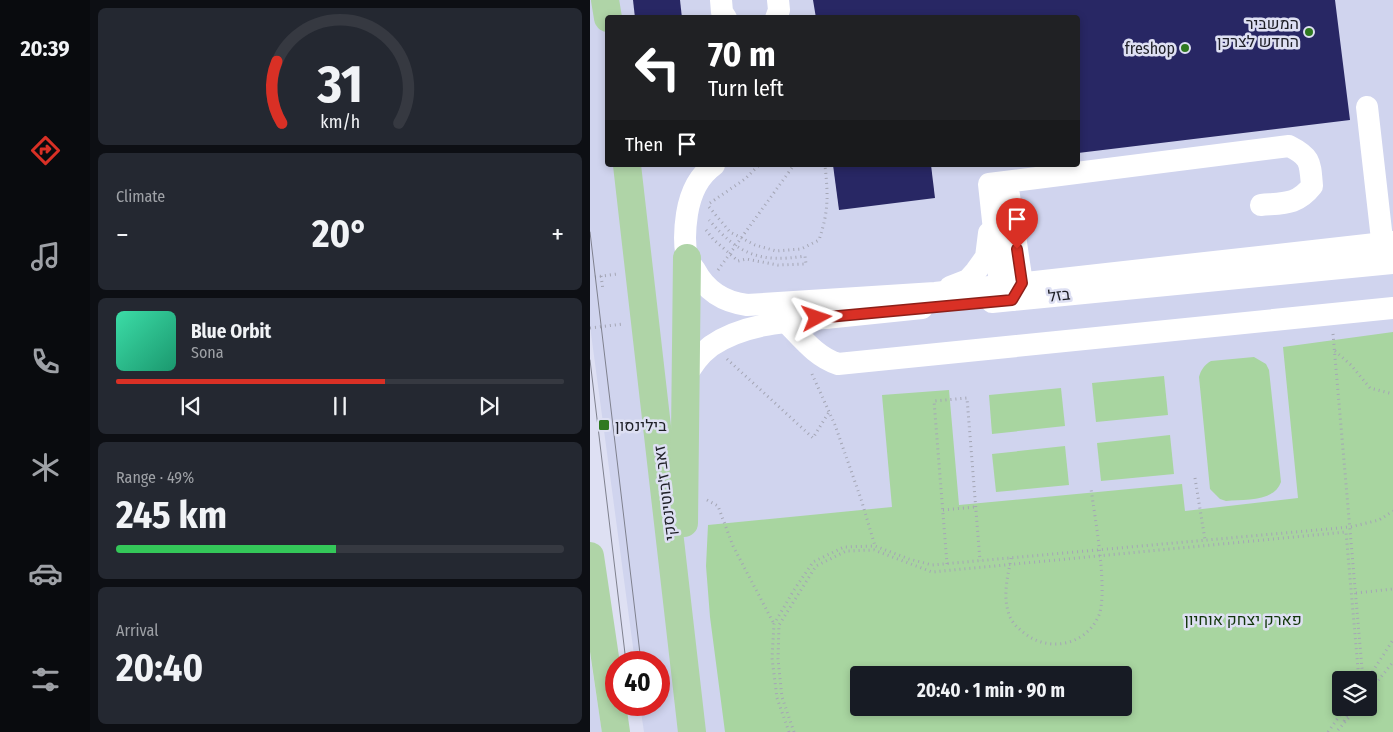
<!DOCTYPE html>
<html lang="en">
<head>
<meta charset="utf-8">
<style>
	:root { --surface:#171b24; --page:#242831; --text:#f1f3f6; --muted:#9ea1a6; --line:#363941; --accent:#d93025 }
	body { margin:0; font-family:"Fira Sans Condensed",Heebo,sans-serif; background:var(--page); color:var(--text); height:100vh; display:flex; flex-direction:column; font-size:19px; white-space:nowrap }
	* { box-sizing:border-box; margin:0 }
	p { font-size:16px; color:var(--muted) }
	.icon { flex:none; width:28px; height:28px; fill:none; stroke:currentColor; stroke-width:2; stroke-linecap:round; stroke-linejoin:round }
	.map { position:relative; flex:1; overflow:hidden }
	.sheet { display:flex; flex-direction:column; gap:8px; padding:8px; background:#0d0f14; width:500px }
	.sheet>* { flex:none }
	.banner { position:absolute; left:15px; top:15px; width:475px; height:152px; border-radius:5px; box-shadow:0 2px 8px #0003; background:#202124; color:#fff; overflow:hidden }
	.tools { position:absolute; left:742px; top:671px; display:grid; gap:10px }
	.tools a { display:grid; place-items:center; width:45px; height:45px; border-radius:5px; background:var(--surface); box-shadow:0 2px 8px #0003; font-size:25px }
	.speed { position:absolute; left:15px; top:651px; display:flex; gap:10px; font-size:25px; font-weight:700; text-align:center }
	.speed>* { display:grid; place-content:center; width:65px; height:65px; border-radius:50%; background:var(--surface); box-shadow:0 2px 8px #0003; line-height:1 }
	.speed .limit { border:8px solid #d22; background:#fff; color:#111 }
	.pin { position:absolute; display:grid; place-items:center; width:42px; height:42px; color:#fff; margin:-51px -21px; border-radius:50% 50% 50% 0; rotate:-45deg; box-shadow:0 0 5px #0007 }
	.pin .icon { rotate:45deg }
	.me { position:absolute; width:55px; margin:-28px; rotate:85deg; stroke-linejoin:round; filter:drop-shadow(0 0 4px #0008) }
	.turn { display:flex; align-items:center; gap:18px; height:105px; padding:0 20px; font-size:22px }
	.turn .icon { width:65px; height:65px; stroke-width:2.5 }
	.turn b { display:block; font-size:35px; line-height:42px }
	.then { display:flex; align-items:center; height:48px; padding:0 20px; background:#0003; gap:10px; font-size:19px }
	.big { font-size:38px; font-weight:700; line-height:1.1 }
	.sheet .card { flex:1; display:flex; flex-direction:column; justify-content:center; gap:8px; min-width:0; padding:0 18px; border-radius:8px; background:var(--page) }
	.sheet .dial { align-items:center; gap:0 }
	.dial svg { height:130px; overflow:visible; fill:none; stroke:var(--line); stroke-width:7; stroke-linecap:round; text-anchor:middle }
	.dial text { fill:var(--text); stroke:none }
	.song { display:flex; align-items:center; gap:15px }
	.cover { width:60px; height:60px; border-radius:8px; background:linear-gradient(135deg,hsl(160 70% 55%),hsl(160 70% 35%)) }
	.played { height:5px; border-radius:2px; background:linear-gradient(90deg,var(--accent) 60%,var(--line) 60%) }
	.keys { display:flex; justify-content:space-around; direction:ltr }
	.heat { display:flex; justify-content:space-between; align-items:center; font-size:28px; direction:ltr }
	.charge { height:8px; border-radius:4px; background:linear-gradient(90deg,#34c759 49%,var(--line) 0) }
	.trip { position:absolute; left:260px; top:666px; width:282px; height:50px; border-radius:5px; background:var(--surface); box-shadow:0 2px 8px #0003; font-weight:700; line-height:50px; text-align:center }
	main { display:flex; flex:1; min-height:0 }
	.tab-bar { display:flex; flex-direction:column; width:90px; justify-content:space-around; align-items:center; background:#090b0e; color:var(--muted) }
	.tab-bar .icon { width:35px; height:35px }
	.tab-bar .on { color:var(--accent) }
	.tab-bar b { font-size:22px; color:var(--text) }
	.map>svg:first-child { display:block }
</style>
</head>
<body>
<main>
<nav class="tab-bar">
<b>20:39</b>
<svg class="icon on" aria-label="directions" viewBox="0 0 24 24"><path d="M12 3l9 9-9 9-9-9zM9 14v-3h6M13 9l2 2-2 2"/></svg>
<svg class="icon" aria-label="music" viewBox="0 0 24 24"><path d="M9 18V5l10-2v13"/><circle cx="6" cy="18" r="3"/><circle cx="16" cy="16" r="3"/></svg>
<svg class="icon" aria-label="phone" viewBox="0 0 24 24"><path d="M5 4h4l2 5-3 2q2 4 5 5l2-3 5 2v4C11 20 4 13 5 4z"/></svg>
<svg class="icon" aria-label="climate" viewBox="0 0 24 24"><path d="M12 3v18M4 7l16 10M4 17L20 7"/></svg>
<svg class="icon" aria-label="car" viewBox="0 0 24 24"><path d="M5 17H2v-5l4-1 3-4h7l3 4 3 1v5h-3M9 17h6M6 11h13"/><circle cx="7" cy="17" r="2"/><circle cx="17" cy="17" r="2"/></svg>
<svg class="icon" aria-label="filters" viewBox="0 0 24 24"><path d="M4 7h16M4 17h16"/><circle cx="9" cy="7" r="2"/><circle cx="15" cy="17" r="2"/></svg>
</nav>
<section class="sheet">
<div class="card dial"><svg viewBox="0 0 100 80">
<path d="M14 69A42 42 0 1 1 86 69"/>
<path d="M14 69A42 42 0 0 1 11 31" stroke="#d93025"/>
<text x="50" y="56" font-size="32" font-weight="700">31</text>
<text x="50" y="72" font-size="11">km/h</text>
</svg></div>
<div class="card"><p>Climate</p>
<div class="heat"><a>−</a><b class="big">20°</b><a>+</a></div>
</div>
<div class="card">
<div class="song"><i class="cover"></i><div><b>Blue Orbit</b><p>Sona</p></div></div>
<div class="played"></div>
<div class="keys"><svg class="icon" aria-label="previous" viewBox="0 0 24 24"><path d="M18 5L8 12l10 7zM5 5v14"/></svg><svg class="icon" aria-label="pause" viewBox="0 0 24 24"><path d="M8 5v14M16 5v14"/></svg><svg class="icon" aria-label="next" viewBox="0 0 24 24"><path d="M6 5l10 7-10 7zM19 5v14"/></svg></div>
</div>
<div class="card"><p>Range · 49%</p><b class="big">245 km</b><div class="charge"></div></div>
<div class="card"><p>Arrival</p><b class="big">20:40</b></div>
</section>
<div class="map">
<svg width="803" height="732" viewBox="0 0 803 732">
	<rect width="100%" height="100%" fill="#dee0f3"/>
	<g fill="#d0d4ee" fill-rule="evenodd">
		<path d="M0,0H803V732H54L50,705H69V662H45L0,326ZM18,18H488V165H18ZM269,675H534V708H269ZM751,680H779V708H751Z"/>
		<polygon points="0,654 12,732 0,732"/>
	</g>
	<g fill="#a8d5a0" fill-rule="evenodd">
		<path d="M803,332V732H135L120,617L116,566L118,525L302,507L292,395L359,390L369,505L592,484L595,511L708,498L693,347ZM269,675H534V708H269ZM751,680H779V708H751Z"/>
		<path d="M664,357L676,364L679,370L691,482C684,502 655,499 636,501L630,499L620,489L609,377C611,370 614,365 621,361Z"/>
		<polygon points="574,376 578,415 506,422 502,383"/>
		<polygon points="471,388 475,426 402,434 399,395"/>
		<polygon points="580,435 584,474 511,481 507,443"/>
		<polygon points="475,446 479,485 406,492 402,454"/>
	</g>
	<g fill="#282764">
		<polygon points="43,0 90,0 92,18 45,18"/>
		<polygon points="223,0 745,0 760,120 488,153 488,18 226,18"/>
		<polygon points="243,165 341,165 345,198 249,210"/>
	</g>
	<g fill="none" stroke-linecap="round" stroke-linejoin="round">
		<g stroke="#a4a6b5" stroke-width="3" stroke-dasharray="1 4" stroke-linecap="butt">
			<polyline points="120,203 155,179 169,165"/>
			<path d="M119,207L140,232L165,245L186,251L211,249L229,240C239,210 238,195 235,165"/>
			<path d="M116,230L123,239L148,261L156,259L188,265L216,264L215,256C170,263 149,255 119,220"/>
			<polyline points="128,270 204,165"/>
			<polyline points="11,276 13,290"/>
			<polyline points="5,277 27,274"/>
			<polyline points="0,328 33,324"/>
			<polyline points="743,334 773,680"/>
			<polyline points="745,351 761,365 780,388 803,394"/>
			<polyline points="137,359 223,438 239,412"/>
			<polyline points="222,374 245,425 271,499 285,546"/>
			<polyline points="605,478 615,540"/>
			<polyline points="117,500 128,506 143,546 184,624"/>
			<polyline points="353,510 385,507"/>
			<path d="M421,558C418,576 413,593 418,611C420,620 426,627 433,632C457,653 496,646 509,615C518,591 505,517 501,489"/>
			<polyline points="357,564 344,401 377,398 390,561"/>
			<polyline points="766,593 803,589"/>
			<polyline points="777,680 803,640"/>
			<polyline points="779,692 803,662"/>
			<polyline points="754,721 761,708"/>
			<polyline points="748,730 767,708"/>
			<polyline points="199,732 187,698 182,658 184,624 204,590 223,562 254,547 285,546 319,559 342,565 760,527 789,520 803,511"/>
			<polyline points="204,732 192,697 188,659 189,625 226,566 256,551 284,550 342,572 756,532 769,680"/>
			<polyline points="738,732 755,708"/>
		</g>
		<g stroke="#fff" stroke-width="22">
			<polyline points="131,0 132,12 136,18"/>
			<polyline points="186,18 189,10 188,0"/>
			<polyline points="777,107 794,257"/>
			<path d="M124,165C107,177 100,195 97,214C95,227 94,244 97,257C98,261 102,266 105,270C116,291 134,302 157,305L345,293L803,242"/>
			<path d="M417,182L432,283L422,300L410,285L399,184L699,146C721,157 720,162 722,186C707,205 694,203 671,205"/>
			<polyline points="360,287 378,280 386,271 396,257 399,233"/>
			<polyline points="402,302 803,263"/>
			<path d="M196,322C212,338 226,357 248,364L803,308"/>
			<path d="M95,379C101,366 109,355 121,346C156,322 204,321 245,317C274,314 303,311 332,308"/>
		</g>
		<g stroke="#afd4a7" stroke-width="28">
			<polyline points="15,0 18,18"/>
			<polyline points="37,165 102,732"/>
			<polyline points="94,523 97,258"/>
			<polyline points="0,556 26,732"/>
		</g>
		<g stroke="#7f818e" stroke-width="1">
			<polyline points="0,232 51,662"/>
			<polyline points="0,360 36,662"/>
		</g>
	</g>
	<g fill="none" stroke-linecap="round" stroke-linejoin="round">
		<g stroke="#8d1f18" stroke-width="12">
			<polyline id="route" points="227,318 422,300 432,283 427,249"/>
		</g>
		<use href="#route" stroke="#d93025" stroke-width="9"/>
	</g>
	<g fill="#2f7920" stroke="#dee0f3" stroke-width="2">
		<circle cx="719" cy="32" r="5"/>
		<circle cx="595" cy="48" r="5"/>
		<rect x="8" y="419" width="12" height="12" rx="2.5"/>
	</g>
	<g text-anchor="middle" dominant-baseline="central" stroke-width="5" stroke-linejoin="round" paint-order="stroke">
		<g font-size="16" fill="#1e1f26" stroke="#dee0f3" text-anchor="end">
			<text x="709" y="23">המשביר<tspan x="709" dy="18">החדש לצרכן</tspan></text>
			<text x="585" y="48">freshop</text>
			<text x="25" y="425" text-anchor="start">בילינסון</text>
		</g>
		<g font-size="16" fill="#1e1f26" stroke="#dee0f3">
			<text transform="translate(469 295) rotate(-6)">בזל</text>
			<text transform="translate(75 493) rotate(-97)">זאב ז'בוטינסקי</text>
		</g>
		<g font-size="16" fill="#11360a" stroke="#dee0f3">
			<text x="653" y="619">פארק יצחק אוחיון</text>
		</g>
	</g>
</svg>
<div class="tools">
<a><svg class="icon" aria-label="layers" viewBox="0 0 24 24"><path d="M12 4l9 5-9 5-9-5zM3 14l9 5 9-5"/></svg></a>
</div>
<div class="speed"><div class="limit">40</div></div>
<div class="pin" style="left:427px;top:249px;background:#d93025"><svg class="icon" aria-label="arrive" viewBox="0 0 24 24"><path d="M6 21V4h12l-3 4 3 4H6"/></svg></div>
<svg class="me" style="left:227px;top:318px" viewBox="-20 -20 40 40"><path d="M0-17L14 15 0 8-14 15z" fill="#d93025" stroke="#fff" stroke-width="4"/></svg>
<div class="trip">20:40 · 1 min · 90 m</div>
<div class="banner">
<div class="turn"><svg class="icon" aria-label="left" viewBox="0 0 24 24"><path d="M17 20v-9H6M10 6l-5 5 5 5"/></svg><div><b>70 m</b>Turn left</div></div>
<div class="then">Then<svg class="icon" aria-label="arrive" viewBox="0 0 24 24"><path d="M6 21V4h12l-3 4 3 4H6"/></svg></div>
</div>
</div>
</main>
</body>
</html>
